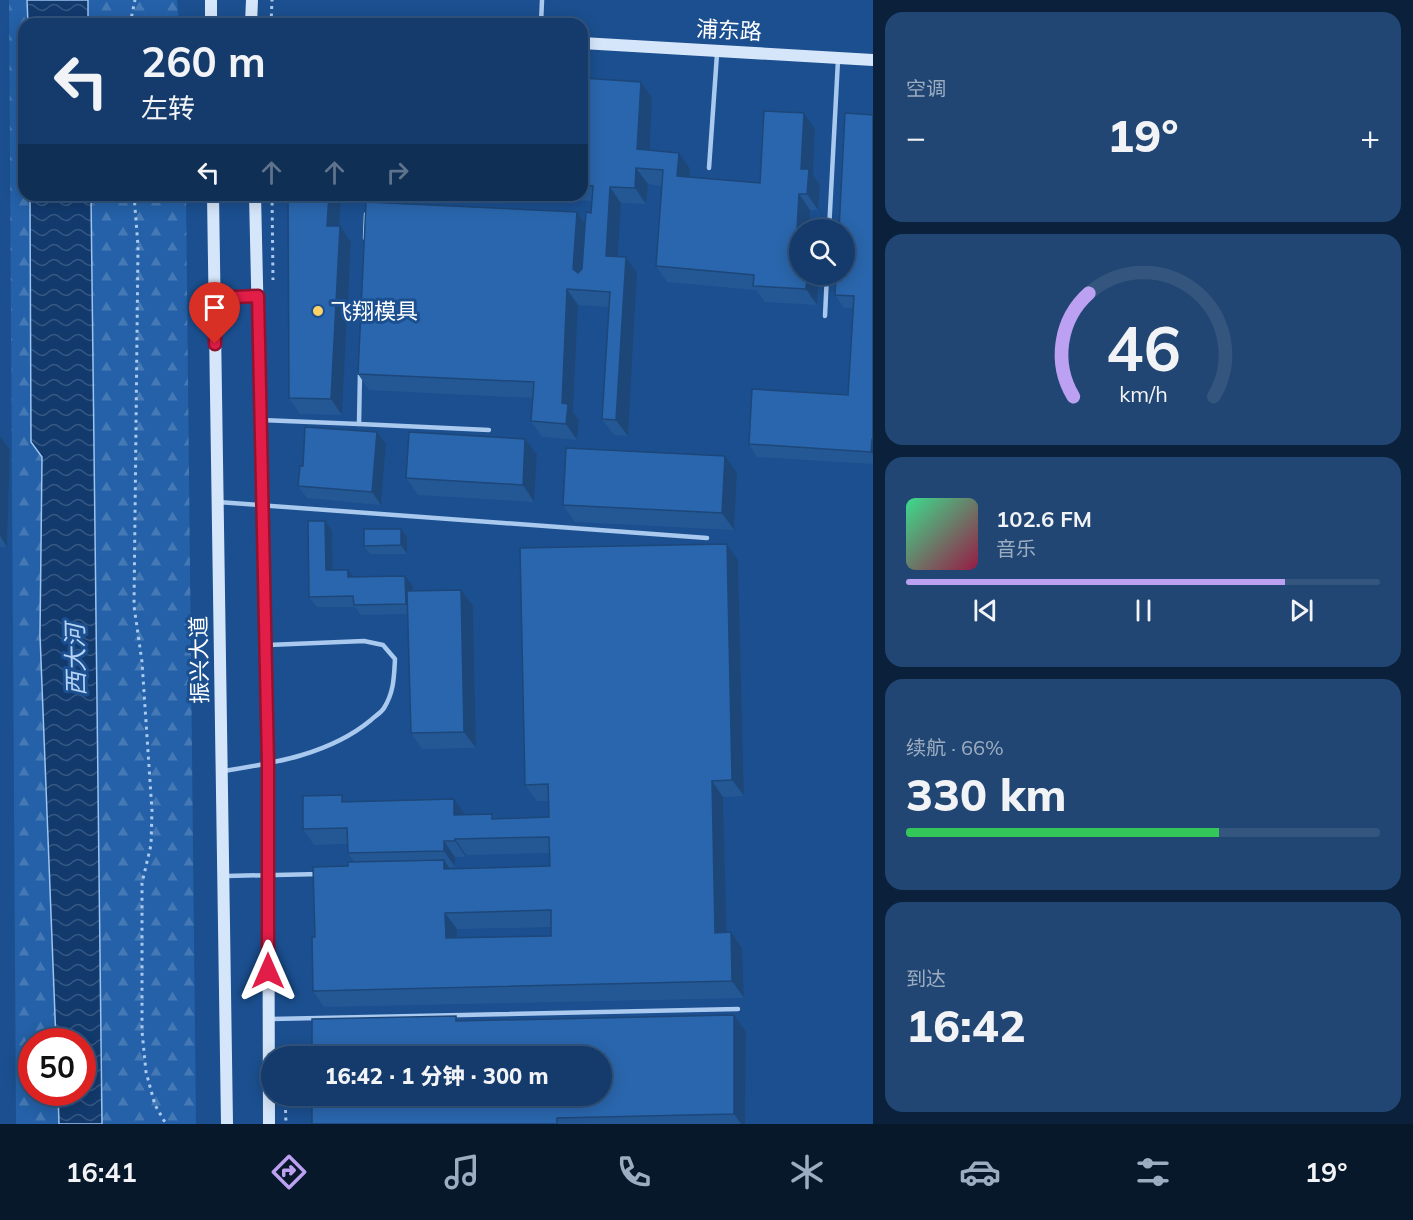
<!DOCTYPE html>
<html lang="zh">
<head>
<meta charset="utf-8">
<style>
	:root { --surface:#143b6b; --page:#214673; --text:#f1f3f6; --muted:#9dadc1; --line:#33557e; --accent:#bca0f2 }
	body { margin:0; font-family:Mulish,"Noto Sans SC",sans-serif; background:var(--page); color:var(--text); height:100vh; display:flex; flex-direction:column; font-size:22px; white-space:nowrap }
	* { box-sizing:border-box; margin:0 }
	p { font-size:20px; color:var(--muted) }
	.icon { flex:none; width:33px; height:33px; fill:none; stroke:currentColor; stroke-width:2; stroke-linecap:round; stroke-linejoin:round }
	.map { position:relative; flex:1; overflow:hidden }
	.side { display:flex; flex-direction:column; gap:12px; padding:12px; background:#0b203b; width:540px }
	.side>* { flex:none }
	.guide { position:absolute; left:18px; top:18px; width:570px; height:183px; border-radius:18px; box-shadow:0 3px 15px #0003,0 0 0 2px var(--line); background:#143b6b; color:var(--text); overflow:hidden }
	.tools { position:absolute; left:789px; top:219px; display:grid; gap:12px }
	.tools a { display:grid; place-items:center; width:66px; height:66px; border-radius:50%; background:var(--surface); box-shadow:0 3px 15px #0003,0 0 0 2px var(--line); font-size:30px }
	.speed { position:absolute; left:18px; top:1028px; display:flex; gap:12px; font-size:30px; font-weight:700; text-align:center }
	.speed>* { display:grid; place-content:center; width:78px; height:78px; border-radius:50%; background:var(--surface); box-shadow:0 3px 15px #0003,0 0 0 2px var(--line); line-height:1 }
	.speed .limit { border:9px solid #d22; background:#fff; color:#111 }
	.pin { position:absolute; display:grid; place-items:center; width:51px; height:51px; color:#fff; margin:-62px -26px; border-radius:50% 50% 50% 0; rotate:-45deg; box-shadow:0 0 6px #0007 }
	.pin .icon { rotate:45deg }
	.me { position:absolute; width:66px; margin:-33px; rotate:0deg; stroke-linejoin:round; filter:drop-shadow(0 0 4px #0008) }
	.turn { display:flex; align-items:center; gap:21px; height:126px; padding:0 24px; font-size:27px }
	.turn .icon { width:78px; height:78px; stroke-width:2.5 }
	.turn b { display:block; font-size:42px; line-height:51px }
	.lanes { display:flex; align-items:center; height:57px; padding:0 24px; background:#0003; justify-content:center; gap:30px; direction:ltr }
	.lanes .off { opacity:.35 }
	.big { font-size:45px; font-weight:800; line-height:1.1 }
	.side .tile { flex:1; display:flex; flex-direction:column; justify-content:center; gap:9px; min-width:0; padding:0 21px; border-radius:18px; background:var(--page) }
	.side .dial { align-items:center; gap:0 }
	.dial svg { height:156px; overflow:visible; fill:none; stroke:var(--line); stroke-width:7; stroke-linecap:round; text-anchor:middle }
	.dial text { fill:var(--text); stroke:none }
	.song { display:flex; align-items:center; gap:18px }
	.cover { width:72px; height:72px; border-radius:9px; background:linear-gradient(135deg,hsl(150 70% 55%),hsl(340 70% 35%)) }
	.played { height:6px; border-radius:3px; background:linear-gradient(90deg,var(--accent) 80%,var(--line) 80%) }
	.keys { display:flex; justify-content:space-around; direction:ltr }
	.heat { display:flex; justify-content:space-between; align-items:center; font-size:33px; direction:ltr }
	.charge { height:9px; border-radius:4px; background:linear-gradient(90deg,#34c759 66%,var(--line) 0) }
	.trip { position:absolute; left:261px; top:1046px; width:351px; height:60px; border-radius:30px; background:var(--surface); box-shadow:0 3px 15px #0003,0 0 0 2px var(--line); font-weight:800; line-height:60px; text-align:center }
	.tabs { display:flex; height:96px; justify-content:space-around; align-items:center; background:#08182b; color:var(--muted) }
	.tabs .icon { width:42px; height:42px }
	.tabs .on { color:var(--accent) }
	.tabs b { font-size:27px; color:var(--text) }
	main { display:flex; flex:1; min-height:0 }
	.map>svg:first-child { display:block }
</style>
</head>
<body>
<main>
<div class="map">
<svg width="873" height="1124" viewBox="0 0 873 1124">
	<defs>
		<pattern id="forest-firs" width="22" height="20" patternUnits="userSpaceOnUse" patternTransform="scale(1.5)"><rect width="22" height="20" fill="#2461a8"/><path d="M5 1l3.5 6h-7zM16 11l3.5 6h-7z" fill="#4579b5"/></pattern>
		<pattern id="water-waves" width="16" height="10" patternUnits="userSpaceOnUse" patternTransform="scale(1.5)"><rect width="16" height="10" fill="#123a6d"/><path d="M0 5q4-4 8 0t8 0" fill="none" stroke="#365883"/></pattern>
	</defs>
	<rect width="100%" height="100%" fill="#1b4f8f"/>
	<path fill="url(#forest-firs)" fill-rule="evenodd" d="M9,0H177L179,24H24V195H186L196,1124H16ZM32,1041H82V1092H32Z"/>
	<g fill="url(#water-waves)" stroke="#9cc4f0" stroke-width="1.5">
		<polygon points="27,0 88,0 88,24 28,24"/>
		<polygon points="30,195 91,195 102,1124 59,1124 58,1092 82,1092 82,1041 56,1041 40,635 42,457 31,442"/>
	</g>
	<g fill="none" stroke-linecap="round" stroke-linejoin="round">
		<g stroke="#a9c9ee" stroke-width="3" stroke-dasharray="3 4.5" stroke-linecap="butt">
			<polyline points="130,24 135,0"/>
			<polyline points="271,24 272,0"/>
			<polyline points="134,195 138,246 134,606 142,662 152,811 151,845 142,883 142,1031 146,1072 155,1105 166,1124"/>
			<polyline points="272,195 273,280"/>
			<polyline points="285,1095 286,1124"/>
		</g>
		<g stroke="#a9c9ee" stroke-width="4.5">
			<polyline points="541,24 542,0"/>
			<polyline points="709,168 717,54"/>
			<polyline points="829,230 838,60"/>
			<polyline points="365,238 366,214 371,209"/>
			<polyline points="215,299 257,296"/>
			<polyline points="825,316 827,274"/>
			<polyline points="261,420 359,424 360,372"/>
			<polyline points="359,424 489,430"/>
			<polyline points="218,502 707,538"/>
			<path d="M224,771C275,763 330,754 371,720C375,716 381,713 384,708C394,692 394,677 395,659L383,645L364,641L268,645"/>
			<polyline points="226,876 320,874"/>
			<polyline points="271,1019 738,1009"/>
		</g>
		<g stroke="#d6e6fa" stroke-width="12">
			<polyline points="211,24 211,0"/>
			<polyline points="251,24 252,0"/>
			<polyline points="582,43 873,60"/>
			<polyline points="213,195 227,1124"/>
			<polyline points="255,195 268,764 269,1124"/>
		</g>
	</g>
	<g fill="#245895" fill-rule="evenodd">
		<polygon points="582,78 652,98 649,150 690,169 689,177 760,183 815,129 813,175 820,185 818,210 810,210 809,230 800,274 819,274 817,305 765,302 756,290 667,282 656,266 662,186 648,184 646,204 621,203 618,256 626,257 637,273 628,436 614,435 602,419 609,307 578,305 573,412 579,420 577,440 542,437 531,421 533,398 369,390 358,374 577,212 585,224 591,213 592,201 483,195 582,195"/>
		<polygon points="873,115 873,464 757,457 749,444 848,395 853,308 844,308 835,295"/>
		<polygon points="339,226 351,242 342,415 300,414 289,398"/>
		<polygon points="0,436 10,450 7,547 0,547"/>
		<polygon points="386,444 381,505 307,498 298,486 303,466"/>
		<polygon points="537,455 534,502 418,495 406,478"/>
		<polygon points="737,473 734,530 575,522 563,505"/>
		<polygon points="401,529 407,537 407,554 370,554 364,546"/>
		<polygon points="332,531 333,570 353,577 413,586 413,591 473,606 476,748 422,749 411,733 408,614 361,615 355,607 317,607 309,597"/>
		<path d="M727,544L738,560L744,796L723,797L726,932H731L742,948L744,998L324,1007L313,991L315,937L348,866L354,861L348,853V844L314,845L303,829L346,802L465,815L492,814L495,819L549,817L548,801H537L525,785ZM549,853L550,866L451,868L449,867H455V857H466V855ZM551,927V936L457,938V929Z"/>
		<polygon points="456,1016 459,1021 746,1032 745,1124 312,1124 312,1056"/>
	</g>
	<g fill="#1d4779">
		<polygon points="641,82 652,98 649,165 637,149"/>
		<polygon points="804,113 815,129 813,175 820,185 818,210 807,194 801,169"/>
		<polygon points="679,153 690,169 688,192 677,176"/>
		<polygon points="636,168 648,184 646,204 635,188"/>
		<polygon points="610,187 621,203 617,272 606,256"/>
		<polygon points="799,194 810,210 809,230 797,229"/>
		<polygon points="329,195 341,195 338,242 327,226"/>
		<polygon points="577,212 588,228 585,285 573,269"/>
		<polygon points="340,226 351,242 342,415 331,399"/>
		<polygon points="626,257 637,273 628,436 616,420"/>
		<polygon points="807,274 819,274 817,305 806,289"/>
		<polygon points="567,289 578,305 573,412 579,420 577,440 566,424 562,403"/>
		<polygon points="377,432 386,444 381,505 372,492"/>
		<polygon points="0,436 10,450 7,547 0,536"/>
		<polygon points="525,439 537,455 534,502 523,485"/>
		<polygon points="872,440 873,442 873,455 871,452"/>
		<polygon points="725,456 737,473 734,530 722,513"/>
		<polygon points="325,521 332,531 333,580 326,570"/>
		<polygon points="401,529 407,537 407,554 401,545"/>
		<polygon points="727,544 738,560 744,796 732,780"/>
		<polygon points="348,570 355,580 348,577"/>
		<polygon points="405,576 413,586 413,614 406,604"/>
		<polygon points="461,590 473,606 476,748 464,732"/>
		<polygon points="712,781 723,797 727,949 715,933"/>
		<polygon points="454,799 465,815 454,815"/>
		<polygon points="455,839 466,855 466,857 455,841"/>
		<polygon points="444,841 455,857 455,867 444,851"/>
		<polygon points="444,860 455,876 444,869"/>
		<polygon points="445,913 457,929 457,954 446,938"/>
		<polygon points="731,932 742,948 744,998 732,981"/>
		<polygon points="734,1015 746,1032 745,1124 741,1124 734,1114"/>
	</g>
	<g fill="#2a66ad" stroke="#1d4779" stroke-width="1.5" fill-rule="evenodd">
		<polygon points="582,78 641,82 637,149 679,153 677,176 760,183 764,111 804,113 801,169 809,169 807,194 799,194 797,229 803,230 800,230 800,274 807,274 806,289 753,286 754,275 656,266 663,170 636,168 635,188 610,187 606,256 626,257 616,420 602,419 610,292 567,289 562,403 568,404 566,424 531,421 534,382 358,374 366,202 577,212 573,269 578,273 582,269 586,212 591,213 593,186 582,185"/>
		<polygon points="845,113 873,115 873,441 872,440 871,452 749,444 752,389 848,395 854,296 835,295 836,274 844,274 844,230 839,230"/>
		<polygon points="288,195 329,195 327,226 340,226 331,399 289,398"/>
		<polygon points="305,427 377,432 372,492 298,486 300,466 303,466"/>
		<polygon points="409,432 525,439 523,485 406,478"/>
		<polygon points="566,448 725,456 722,513 563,505"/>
		<polygon points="308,521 325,521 326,570 348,570 348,577 405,576 406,604 354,605 353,596 309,597"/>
		<polygon points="364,529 401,529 401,545 364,546"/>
		<path d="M727,544L732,780L712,781L715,933L731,932L732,981L313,991L312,937H315L313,867L348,866V862L444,860V869L550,866L549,837L455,839V841H444V851L348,853L347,828L303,829V796L342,795V802L454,799V815L492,814V819L549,817L548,784L525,785L520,548ZM551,910V936L446,938L445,913Z"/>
		<polygon points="461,590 464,732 411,733 407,591"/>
		<polygon points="734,1015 734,1114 557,1118 557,1124 312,1124 312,1095 602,1095 602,1056 312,1056 312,1019 456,1016 456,1021"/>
	</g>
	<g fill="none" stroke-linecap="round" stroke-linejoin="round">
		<g stroke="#92132f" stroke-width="15">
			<polyline id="route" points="215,344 215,298 258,296 268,764 268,971"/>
		</g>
		<use href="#route" stroke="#e11d48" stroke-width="10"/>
	</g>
	<circle fill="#ffd166" stroke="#1b4f8f" stroke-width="2" cx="318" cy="311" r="6"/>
	<g text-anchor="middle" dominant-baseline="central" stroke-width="6" stroke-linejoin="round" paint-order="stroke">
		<g font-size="22" fill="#fff" stroke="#1b4f8f">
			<text transform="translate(729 30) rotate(3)">浦东路</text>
			<text transform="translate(199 660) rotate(-91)">振兴大道</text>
		</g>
		<g font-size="22" fill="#fff" stroke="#1b4f8f" text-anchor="start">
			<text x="330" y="311">飞翔模具</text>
		</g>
		<g font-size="24" font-style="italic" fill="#b5d3f5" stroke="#1b4f8f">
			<text transform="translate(75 660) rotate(-91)">西大河</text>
		</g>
	</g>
</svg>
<div class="tools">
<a><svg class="icon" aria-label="search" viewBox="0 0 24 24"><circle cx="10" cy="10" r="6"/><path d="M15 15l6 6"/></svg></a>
</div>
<div class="speed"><div class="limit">50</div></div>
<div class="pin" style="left:215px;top:344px;background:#d93025"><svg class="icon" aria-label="arrive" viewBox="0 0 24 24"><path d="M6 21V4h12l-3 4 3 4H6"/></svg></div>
<svg class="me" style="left:268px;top:971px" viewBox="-20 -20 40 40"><path d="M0-17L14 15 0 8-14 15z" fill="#e11d48" stroke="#fff" stroke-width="4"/></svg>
<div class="trip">16:42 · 1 分钟 · 300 m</div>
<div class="guide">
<div class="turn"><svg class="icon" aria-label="left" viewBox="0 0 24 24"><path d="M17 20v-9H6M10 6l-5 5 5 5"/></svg><div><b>260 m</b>左转</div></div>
<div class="lanes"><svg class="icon" aria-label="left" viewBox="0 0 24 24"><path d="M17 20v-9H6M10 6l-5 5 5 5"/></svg><svg class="icon off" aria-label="ahead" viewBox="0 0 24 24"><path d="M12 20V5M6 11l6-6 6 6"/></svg><svg class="icon off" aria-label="ahead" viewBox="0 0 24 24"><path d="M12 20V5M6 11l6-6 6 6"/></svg><svg class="icon off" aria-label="right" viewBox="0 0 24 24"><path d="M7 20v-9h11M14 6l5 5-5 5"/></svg></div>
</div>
</div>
<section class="side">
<div class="tile"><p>空调</p>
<div class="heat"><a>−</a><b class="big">19°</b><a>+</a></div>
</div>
<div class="tile dial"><svg viewBox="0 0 100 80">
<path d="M14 69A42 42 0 1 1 86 69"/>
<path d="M14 69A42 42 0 0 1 22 16" stroke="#bca0f2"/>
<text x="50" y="56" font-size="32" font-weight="700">46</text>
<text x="50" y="72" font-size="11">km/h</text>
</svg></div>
<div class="tile">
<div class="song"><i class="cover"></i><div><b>102.6 FM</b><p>音乐</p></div></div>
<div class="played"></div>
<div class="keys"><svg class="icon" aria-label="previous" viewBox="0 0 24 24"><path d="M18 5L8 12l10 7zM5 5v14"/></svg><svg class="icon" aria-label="pause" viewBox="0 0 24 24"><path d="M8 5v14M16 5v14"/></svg><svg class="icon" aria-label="next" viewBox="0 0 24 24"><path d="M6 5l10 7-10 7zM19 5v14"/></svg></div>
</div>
<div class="tile"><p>续航 · 66%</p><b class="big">330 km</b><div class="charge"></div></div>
<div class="tile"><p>到达</p><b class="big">16:42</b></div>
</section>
</main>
<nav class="tabs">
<b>16:41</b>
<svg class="icon on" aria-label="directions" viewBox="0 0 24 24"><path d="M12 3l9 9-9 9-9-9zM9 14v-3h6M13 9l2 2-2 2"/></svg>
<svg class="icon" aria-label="music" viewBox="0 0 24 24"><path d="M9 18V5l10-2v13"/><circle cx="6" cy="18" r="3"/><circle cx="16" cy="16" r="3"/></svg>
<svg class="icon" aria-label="phone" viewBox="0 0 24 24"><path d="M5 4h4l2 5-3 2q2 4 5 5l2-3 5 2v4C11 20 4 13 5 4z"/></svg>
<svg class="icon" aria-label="climate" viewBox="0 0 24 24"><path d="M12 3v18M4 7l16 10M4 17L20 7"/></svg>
<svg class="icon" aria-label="car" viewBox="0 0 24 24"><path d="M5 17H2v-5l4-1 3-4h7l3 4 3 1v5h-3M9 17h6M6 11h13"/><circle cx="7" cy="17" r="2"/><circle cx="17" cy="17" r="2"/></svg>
<svg class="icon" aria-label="filters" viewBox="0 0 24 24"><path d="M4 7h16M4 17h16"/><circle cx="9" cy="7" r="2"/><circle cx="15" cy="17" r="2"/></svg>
<b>19°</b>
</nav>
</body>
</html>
